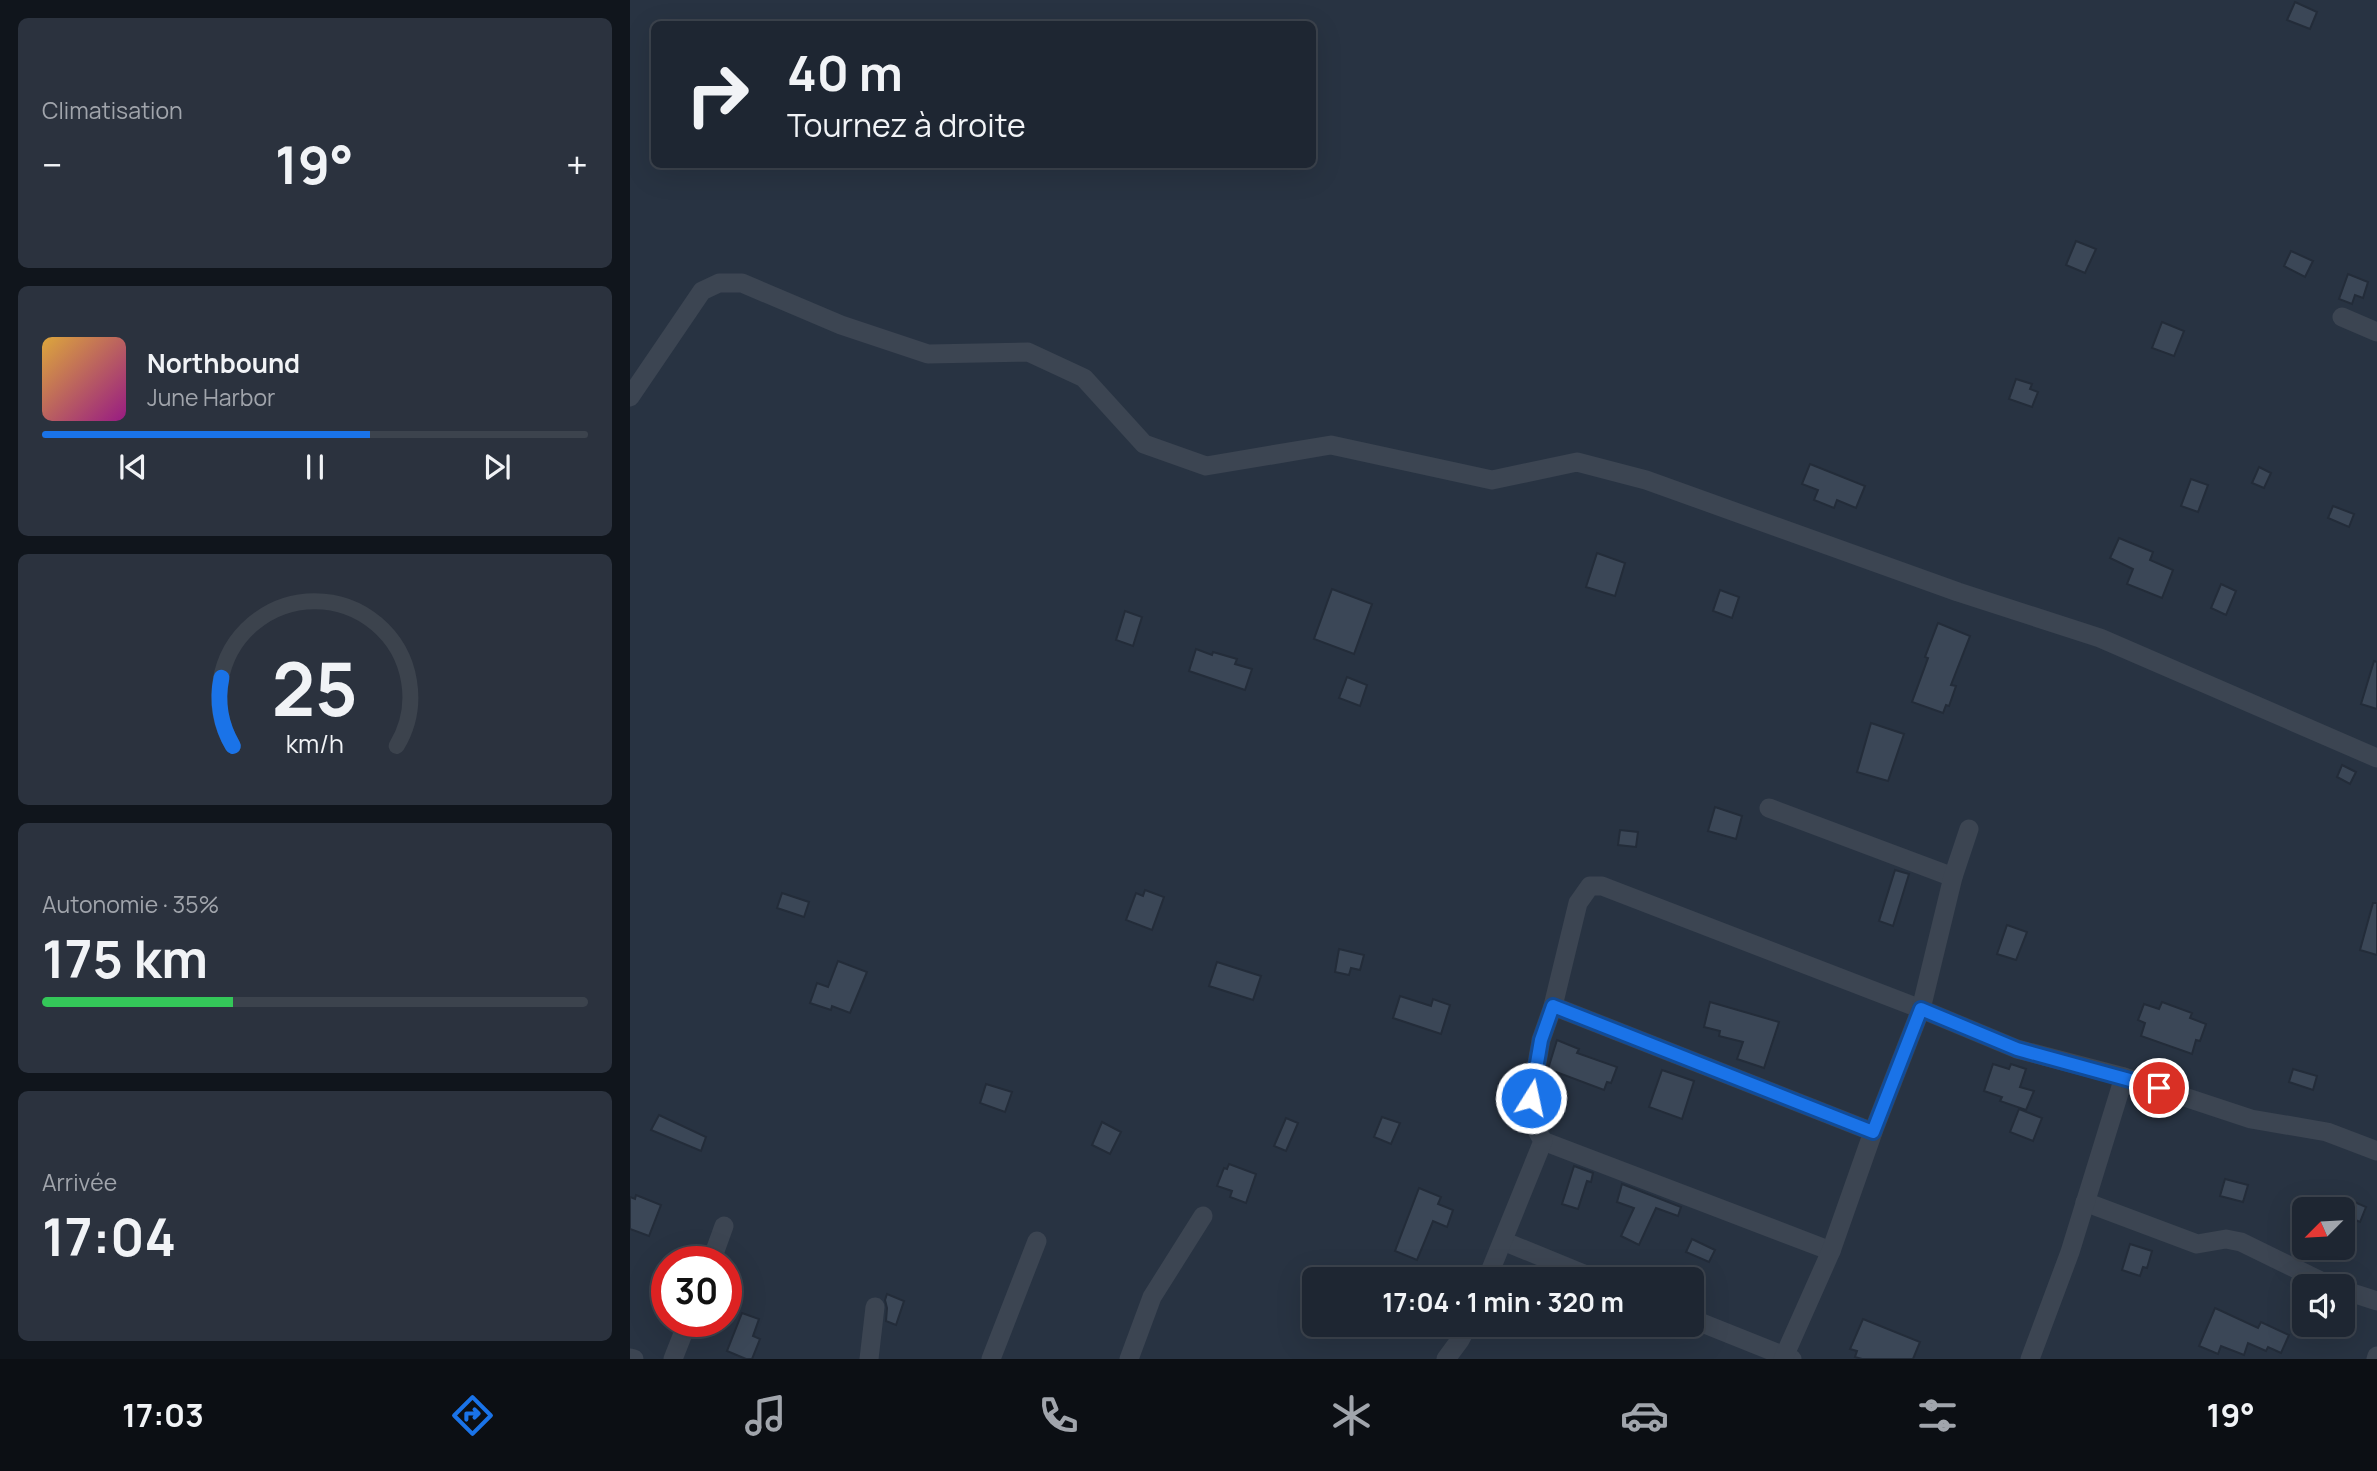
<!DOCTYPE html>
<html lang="fr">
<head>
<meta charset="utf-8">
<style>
	:root { --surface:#1e2632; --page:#2b323e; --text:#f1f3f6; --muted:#a1a5ac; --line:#3c434d; --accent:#1a73e8 }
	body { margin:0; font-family:Manrope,sans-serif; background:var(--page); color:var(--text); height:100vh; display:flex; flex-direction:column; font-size:26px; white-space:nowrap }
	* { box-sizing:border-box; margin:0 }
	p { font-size:23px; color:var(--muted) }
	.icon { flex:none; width:38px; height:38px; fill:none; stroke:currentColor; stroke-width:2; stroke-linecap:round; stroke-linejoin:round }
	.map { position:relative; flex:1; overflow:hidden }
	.details { display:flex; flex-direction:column; gap:18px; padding:18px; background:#10151c; width:630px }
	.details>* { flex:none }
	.top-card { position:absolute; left:21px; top:21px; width:665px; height:147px; border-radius:10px; box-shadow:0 7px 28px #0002,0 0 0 2px var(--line); background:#1e2632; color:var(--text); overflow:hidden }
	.needle { width:46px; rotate:246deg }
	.buttons { position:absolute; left:1662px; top:1197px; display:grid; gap:14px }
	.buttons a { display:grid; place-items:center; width:63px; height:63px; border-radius:10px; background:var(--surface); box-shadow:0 7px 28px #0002,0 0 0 2px var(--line); font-size:35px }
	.speed { position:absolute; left:21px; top:1246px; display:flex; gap:14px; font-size:35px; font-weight:700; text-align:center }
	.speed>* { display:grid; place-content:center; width:91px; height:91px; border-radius:50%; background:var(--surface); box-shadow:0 7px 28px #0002,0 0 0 2px var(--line); line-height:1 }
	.speed .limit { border:10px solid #d22; background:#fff; color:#111 }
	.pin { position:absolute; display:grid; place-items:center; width:60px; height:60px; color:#fff; margin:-30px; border:4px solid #fff; border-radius:50%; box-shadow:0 2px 7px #0007 }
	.me { position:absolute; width:77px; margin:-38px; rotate:10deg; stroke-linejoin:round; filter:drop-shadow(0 0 5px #0008) }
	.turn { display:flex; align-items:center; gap:24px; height:147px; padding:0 21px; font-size:32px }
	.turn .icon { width:91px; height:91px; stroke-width:2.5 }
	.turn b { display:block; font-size:49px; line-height:60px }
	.big { font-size:52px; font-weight:700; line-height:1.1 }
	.details .widget { flex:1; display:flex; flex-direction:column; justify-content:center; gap:10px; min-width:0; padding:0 24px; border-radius:10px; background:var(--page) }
	.details .dial { align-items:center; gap:0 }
	.dial svg { height:182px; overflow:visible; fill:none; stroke:var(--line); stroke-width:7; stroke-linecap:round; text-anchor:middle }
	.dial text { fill:var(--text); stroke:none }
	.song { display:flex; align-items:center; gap:21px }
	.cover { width:84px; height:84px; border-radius:10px; background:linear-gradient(135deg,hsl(40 70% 55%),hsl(310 70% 35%)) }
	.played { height:7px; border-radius:4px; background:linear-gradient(90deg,var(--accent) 60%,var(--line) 60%) }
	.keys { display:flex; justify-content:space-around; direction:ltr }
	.heat { display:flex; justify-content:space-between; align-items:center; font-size:38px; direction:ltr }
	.charge { height:10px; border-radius:5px; background:linear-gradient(90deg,#34c759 35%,var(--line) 0) }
	.trip { position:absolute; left:672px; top:1267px; width:402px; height:70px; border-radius:10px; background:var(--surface); box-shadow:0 7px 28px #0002,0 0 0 2px var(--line); font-weight:700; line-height:70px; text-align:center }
	.dock { display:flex; height:112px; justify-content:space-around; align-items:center; background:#0c0f14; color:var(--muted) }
	.dock .icon { width:49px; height:49px }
	.dock .selected { color:var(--accent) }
	.dock b { font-size:32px; color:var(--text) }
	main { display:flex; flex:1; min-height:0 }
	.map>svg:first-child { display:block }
</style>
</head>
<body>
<main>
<section class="details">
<div class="widget"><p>Climatisation</p>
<div class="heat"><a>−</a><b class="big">19°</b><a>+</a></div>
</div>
<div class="widget">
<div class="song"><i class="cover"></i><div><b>Northbound</b><p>June Harbor</p></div></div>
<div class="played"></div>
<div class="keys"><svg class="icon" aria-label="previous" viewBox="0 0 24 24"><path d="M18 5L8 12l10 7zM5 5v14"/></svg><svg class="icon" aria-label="pause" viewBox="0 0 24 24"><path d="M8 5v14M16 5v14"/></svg><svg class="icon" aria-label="next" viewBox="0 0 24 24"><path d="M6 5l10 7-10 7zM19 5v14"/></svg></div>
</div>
<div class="widget dial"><svg viewBox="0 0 100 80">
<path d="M14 69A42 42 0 1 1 86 69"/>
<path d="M14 69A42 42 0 0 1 9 39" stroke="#1a73e8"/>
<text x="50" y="56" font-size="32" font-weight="700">25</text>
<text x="50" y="72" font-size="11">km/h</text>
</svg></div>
<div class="widget"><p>Autonomie · 35%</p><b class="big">175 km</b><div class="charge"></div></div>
<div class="widget"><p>Arrivée</p><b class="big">17:04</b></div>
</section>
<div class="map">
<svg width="1747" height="1359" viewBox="0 0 1747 1359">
	<rect width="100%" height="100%" fill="#283342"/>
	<g fill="#3b4757" stroke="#232c39" stroke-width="2">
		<polygon points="1665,2 1687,12 1680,29 1657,20"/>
		<polygon points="1446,241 1466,249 1455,273 1436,265"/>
		<polygon points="1661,251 1683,261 1675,277 1654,266"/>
		<polygon points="1718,274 1738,282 1733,298 1725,295 1722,304 1709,299"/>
		<polygon points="1532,322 1554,331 1544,356 1522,348"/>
		<polygon points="1386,379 1402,384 1400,389 1408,392 1402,407 1379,399"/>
		<polygon points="1180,464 1235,486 1226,508 1207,500 1204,508 1184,500 1188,490 1172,484"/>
		<polygon points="1629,467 1641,473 1634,488 1622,483"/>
		<polygon points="1561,479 1578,485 1568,512 1551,506"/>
		<polygon points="1703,506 1724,514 1719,527 1698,518"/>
		<polygon points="1489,538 1523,552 1520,560 1543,570 1532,598 1497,584 1503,569 1480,558"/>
		<polygon points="967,553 995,563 985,596 956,587"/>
		<polygon points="1591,584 1606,591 1596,615 1581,608"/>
		<polygon points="702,589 742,604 724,654 684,639"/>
		<polygon points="1090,590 1109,597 1102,618 1083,611"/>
		<polygon points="495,611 512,617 503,646 486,640"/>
		<polygon points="1308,623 1340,636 1321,685 1326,686 1319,706 1316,705 1313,713 1282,702 1298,658 1295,657"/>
		<polygon points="566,649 582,655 583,652 607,659 605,664 622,669 615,690 559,671"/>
		<polygon points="1744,661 1747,662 1747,709 1731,704"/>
		<polygon points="717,677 737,685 730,706 709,698"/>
		<polygon points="1241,723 1274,734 1258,781 1227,772"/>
		<polygon points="1712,765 1726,772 1720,784 1707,777"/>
		<polygon points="1085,807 1112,816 1106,839 1078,831"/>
		<polygon points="990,830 1008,832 1006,847 988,845"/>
		<polygon points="1265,870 1279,874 1263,926 1249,921"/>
		<polygon points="515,890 534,897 522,930 496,920 506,893 513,896"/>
		<polygon points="152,893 179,902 174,917 147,908"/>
		<polygon points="1743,903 1747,903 1747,955 1730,950"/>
		<polygon points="1377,925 1397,932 1386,960 1367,954"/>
		<polygon points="709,949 734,955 730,970 721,968 719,975 705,972"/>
		<polygon points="208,961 237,972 220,1013 202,1006 201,1010 180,1003 187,983 198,987"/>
		<polygon points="587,962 631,976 623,1000 579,986"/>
		<polygon points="770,996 801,1006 803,999 820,1005 811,1034 763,1018"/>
		<polygon points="1080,1002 1149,1022 1134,1068 1107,1059 1113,1042 1089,1036 1090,1031 1074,1027"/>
		<polygon points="1532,1002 1562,1013 1560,1018 1576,1024 1570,1041 1566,1040 1562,1054 1511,1036 1515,1023 1508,1020 1514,1004 1529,1009"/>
		<polygon points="927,1040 949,1049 947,1053 987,1067 981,1083 977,1082 974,1090 918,1069"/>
		<polygon points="1363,1064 1379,1069 1381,1064 1396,1069 1390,1087 1404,1091 1396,1110 1370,1101 1372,1097 1354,1091"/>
		<polygon points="1663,1069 1687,1076 1683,1090 1659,1082"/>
		<polygon points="1032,1070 1064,1081 1052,1119 1019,1107"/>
		<polygon points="356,1084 382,1092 375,1112 350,1103"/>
		<polygon points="1389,1109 1412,1118 1403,1141 1380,1132"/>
		<polygon points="29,1115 76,1137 71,1151 21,1130"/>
		<polygon points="752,1117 770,1123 761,1144 744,1137"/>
		<polygon points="656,1118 668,1123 656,1151 644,1146"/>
		<polygon points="472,1122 491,1132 480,1154 462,1145"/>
		<polygon points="599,1164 626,1174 616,1203 600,1197 602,1191 587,1186 594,1168 597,1169"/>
		<polygon points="944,1166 963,1173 961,1182 957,1181 948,1209 932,1204"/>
		<polygon points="1595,1179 1618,1185 1613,1202 1590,1196"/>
		<polygon points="992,1184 1051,1207 1048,1216 1026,1208 1009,1245 991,1236 1004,1208 987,1202"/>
		<polygon points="789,1188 811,1197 808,1204 823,1210 817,1227 803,1221 787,1260 765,1251"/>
		<polygon points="6,1195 31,1205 19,1236 0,1229 0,1197 5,1199"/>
		<polygon points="1720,1200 1736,1207 1730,1222 1714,1215"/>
		<polygon points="1062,1239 1085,1250 1079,1262 1056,1252"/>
		<polygon points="1500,1244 1522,1251 1517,1268 1513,1267 1510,1276 1492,1270"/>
		<polygon points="257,1294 274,1301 266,1325 256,1321 257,1308 255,1300"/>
		<polygon points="1585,1308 1628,1328 1631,1322 1659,1335 1651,1353 1638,1347 1636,1351 1618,1343 1614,1355 1591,1346 1588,1354 1569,1346"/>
		<polygon points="112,1313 129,1319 123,1336 130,1339 122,1359 116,1359 97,1351"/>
		<polygon points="1233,1319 1290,1342 1283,1359 1232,1359 1225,1357 1227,1351 1220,1349"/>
	</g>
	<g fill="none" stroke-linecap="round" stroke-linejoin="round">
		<g stroke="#3c4552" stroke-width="19">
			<polyline points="1712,317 1747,332"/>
			<polyline points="0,397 72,291 89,283 112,283 211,325 298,354 398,352 454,378 514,444 576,466 701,445 862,480 947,462 1016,480 1328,592 1470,638 1747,758"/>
			<polyline points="1139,808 1323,877"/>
			<polyline points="923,1006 1243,1132"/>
			<polyline points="913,1141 1201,1251"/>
			<polyline points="1455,1202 1567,1244 1596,1239 1611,1242 1701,1286"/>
			<polyline points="873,1241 966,1279"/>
			<polyline points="81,1262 94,1226"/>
			<polyline points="857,1279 913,1141 901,1120 901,1098 911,1040 923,1006 948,903 960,886 972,886 1291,1009 1387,1049 1494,1077"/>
			<polyline points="1713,1290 1747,1301"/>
			<polyline points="1062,1319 1162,1359"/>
			<polyline points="0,1358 4,1359"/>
			<polyline points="43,1359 58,1321"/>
			<polyline points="239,1359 245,1307"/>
			<polyline points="361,1359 407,1241"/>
			<polyline points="499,1359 522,1297 573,1216"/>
			<polyline points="816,1359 830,1340 838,1325"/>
			<polyline points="1153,1359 1201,1251 1243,1132 1291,1009 1323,877 1339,829"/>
			<polyline points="1400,1359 1440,1252 1494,1077 1621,1119 1697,1132 1747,1151"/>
			<polyline points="1746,1359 1747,1356"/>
		</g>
	</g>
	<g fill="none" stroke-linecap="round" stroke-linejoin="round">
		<g stroke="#114b97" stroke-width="18">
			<polyline id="route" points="901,1098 911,1040 923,1006 1243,1132 1291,1009 1387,1049 1529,1088"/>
		</g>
		<use href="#route" stroke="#1a73e8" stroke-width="12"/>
	</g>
</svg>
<div class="buttons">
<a><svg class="needle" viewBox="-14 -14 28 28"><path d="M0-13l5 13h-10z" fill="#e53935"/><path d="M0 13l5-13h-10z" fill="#a1a5ac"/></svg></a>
<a><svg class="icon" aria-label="sound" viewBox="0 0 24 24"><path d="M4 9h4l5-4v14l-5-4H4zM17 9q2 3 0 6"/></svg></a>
</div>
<div class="speed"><div class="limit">30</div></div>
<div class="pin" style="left:1529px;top:1088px;background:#d93025"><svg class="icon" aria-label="arrive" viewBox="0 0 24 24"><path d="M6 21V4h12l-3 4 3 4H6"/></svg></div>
<svg class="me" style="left:901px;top:1098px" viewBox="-20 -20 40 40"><circle r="17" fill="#1a73e8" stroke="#fff" stroke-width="3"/><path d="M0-11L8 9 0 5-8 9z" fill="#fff"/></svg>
<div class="trip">17:04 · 1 min · 320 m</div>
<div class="top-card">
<div class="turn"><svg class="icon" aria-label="right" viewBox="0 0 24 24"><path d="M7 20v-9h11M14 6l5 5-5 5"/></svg><div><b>40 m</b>Tournez à droite</div></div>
</div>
</div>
</main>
<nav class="dock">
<b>17:03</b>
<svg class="icon selected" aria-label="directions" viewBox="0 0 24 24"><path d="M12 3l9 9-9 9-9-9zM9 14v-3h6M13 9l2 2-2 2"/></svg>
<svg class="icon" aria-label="music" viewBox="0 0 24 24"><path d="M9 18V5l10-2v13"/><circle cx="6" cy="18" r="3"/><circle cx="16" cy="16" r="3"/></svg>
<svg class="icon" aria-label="phone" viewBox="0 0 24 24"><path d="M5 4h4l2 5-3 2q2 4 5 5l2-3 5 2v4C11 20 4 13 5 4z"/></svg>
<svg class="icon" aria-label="climate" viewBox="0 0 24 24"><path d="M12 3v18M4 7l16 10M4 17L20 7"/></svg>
<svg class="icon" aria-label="car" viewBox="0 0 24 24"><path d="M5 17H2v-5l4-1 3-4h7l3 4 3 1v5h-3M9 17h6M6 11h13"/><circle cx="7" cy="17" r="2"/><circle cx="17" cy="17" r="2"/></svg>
<svg class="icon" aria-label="filters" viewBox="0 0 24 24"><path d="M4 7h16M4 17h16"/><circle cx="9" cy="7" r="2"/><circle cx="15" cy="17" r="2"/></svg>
<b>19°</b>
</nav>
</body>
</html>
